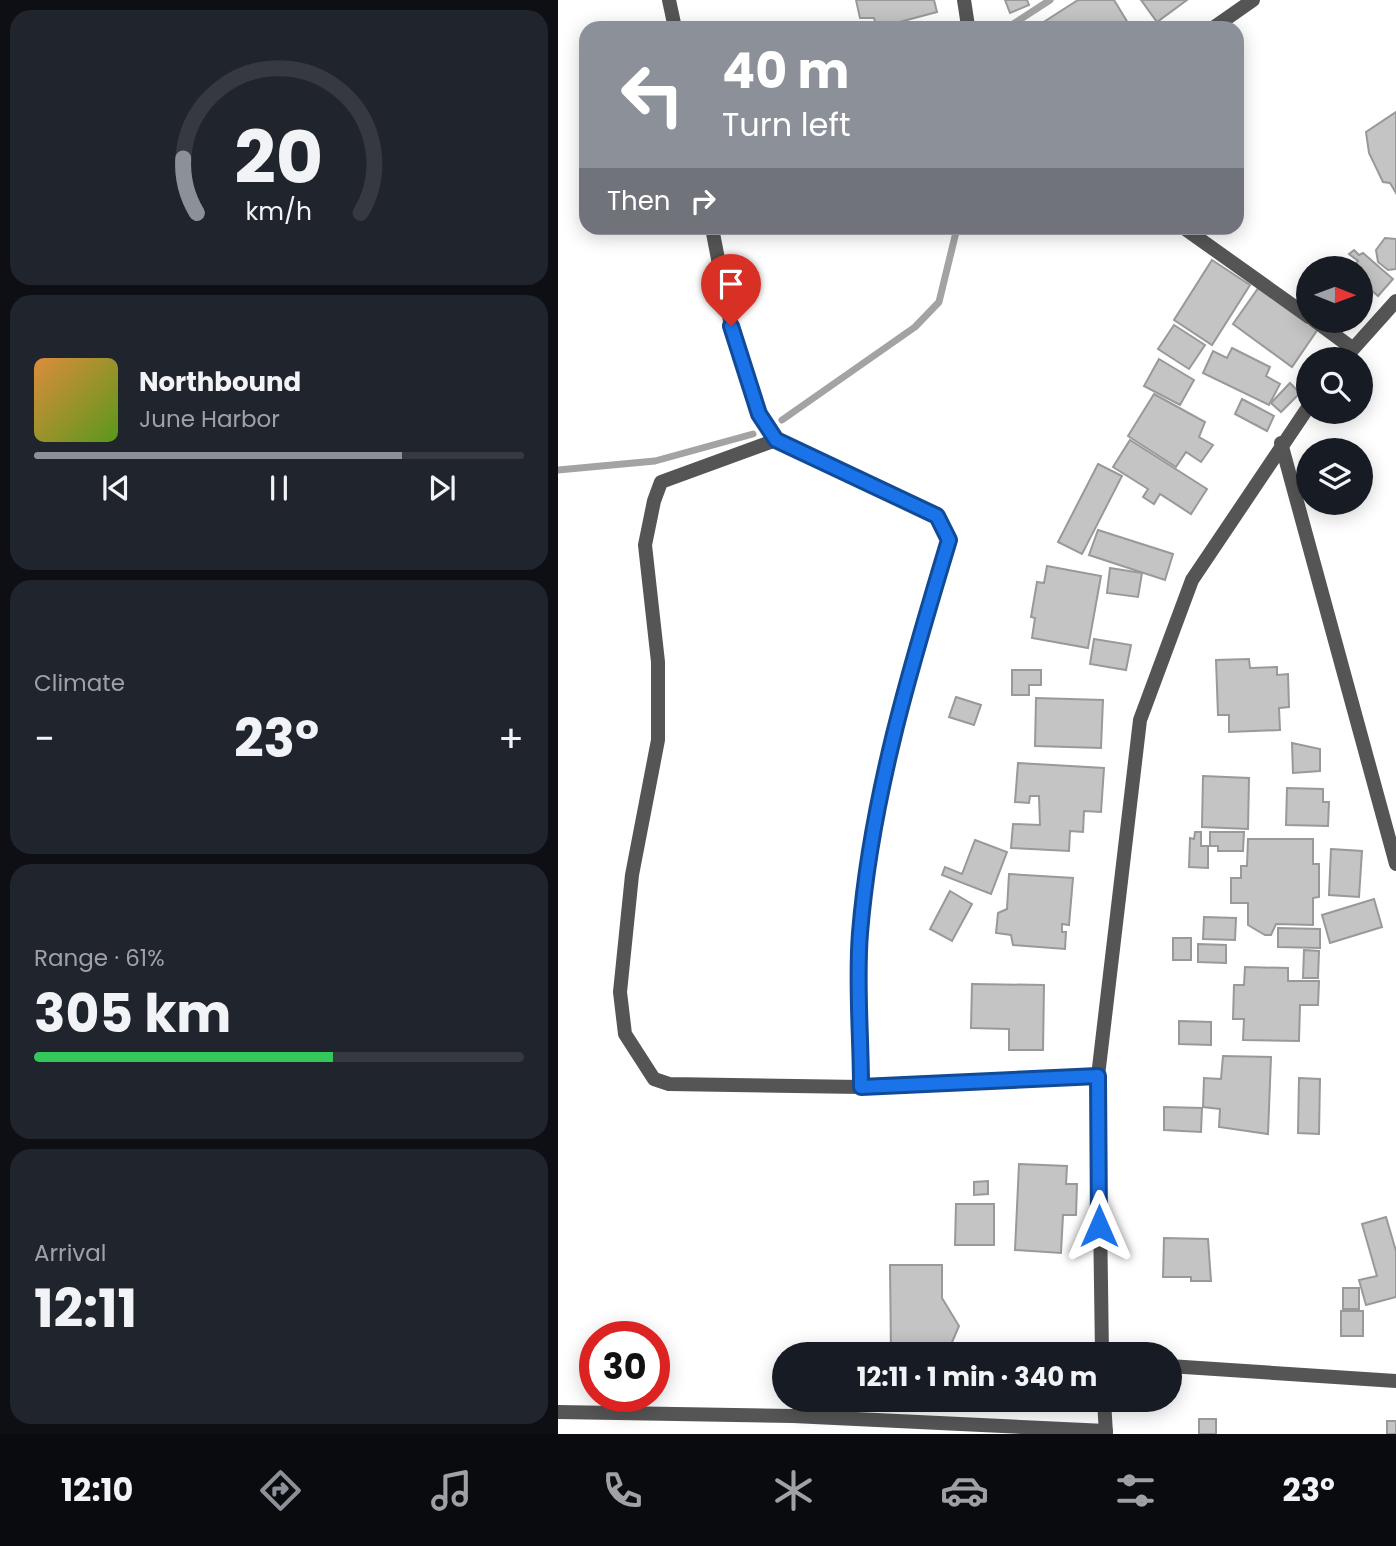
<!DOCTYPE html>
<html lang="en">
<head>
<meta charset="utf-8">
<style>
	:root { --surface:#171b24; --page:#20242c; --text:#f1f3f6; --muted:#9ea1a6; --line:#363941; --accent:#8c9099 }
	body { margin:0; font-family:Poppins,sans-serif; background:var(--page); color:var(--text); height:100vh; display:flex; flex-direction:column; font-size:26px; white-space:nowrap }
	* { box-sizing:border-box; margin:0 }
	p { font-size:23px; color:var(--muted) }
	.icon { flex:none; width:38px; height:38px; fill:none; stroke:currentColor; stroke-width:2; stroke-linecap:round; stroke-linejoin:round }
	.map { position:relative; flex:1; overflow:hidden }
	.details { display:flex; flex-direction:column; gap:10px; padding:10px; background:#0d0f14; width:558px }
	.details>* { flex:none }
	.top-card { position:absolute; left:21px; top:21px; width:665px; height:214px; border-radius:21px; box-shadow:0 4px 18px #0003; background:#8c9099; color:#fff; overflow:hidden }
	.needle { width:46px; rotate:91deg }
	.buttons { position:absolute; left:738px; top:256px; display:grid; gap:14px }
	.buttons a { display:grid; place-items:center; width:77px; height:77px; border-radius:50%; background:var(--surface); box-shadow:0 4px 18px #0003; font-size:35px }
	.speed { position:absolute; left:21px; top:1321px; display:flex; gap:14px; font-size:35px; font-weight:700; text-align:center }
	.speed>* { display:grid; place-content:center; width:91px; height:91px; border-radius:50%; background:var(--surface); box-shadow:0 4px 18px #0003; line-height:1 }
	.speed .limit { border:10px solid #d22; background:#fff; color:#111 }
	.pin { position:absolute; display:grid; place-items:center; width:60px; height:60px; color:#fff; margin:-72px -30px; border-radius:50% 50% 50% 0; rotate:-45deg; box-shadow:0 0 7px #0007 }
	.pin .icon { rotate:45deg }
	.me { position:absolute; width:77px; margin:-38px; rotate:0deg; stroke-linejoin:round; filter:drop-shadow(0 0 5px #0008) }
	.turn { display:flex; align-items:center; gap:24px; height:147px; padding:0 28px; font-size:32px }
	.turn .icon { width:91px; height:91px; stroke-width:2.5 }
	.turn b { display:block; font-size:49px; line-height:60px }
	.then { display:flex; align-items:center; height:66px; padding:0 28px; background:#0003; gap:14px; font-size:26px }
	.big { font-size:52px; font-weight:700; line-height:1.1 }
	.details .widget { flex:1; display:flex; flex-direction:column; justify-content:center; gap:10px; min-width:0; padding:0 24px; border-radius:21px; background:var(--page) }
	.details .dial { align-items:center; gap:0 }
	.dial svg { height:182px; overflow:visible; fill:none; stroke:var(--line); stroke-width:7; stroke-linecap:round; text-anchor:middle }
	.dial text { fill:var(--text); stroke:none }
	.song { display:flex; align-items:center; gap:21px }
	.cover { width:84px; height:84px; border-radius:10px; background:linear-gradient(135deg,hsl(30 70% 55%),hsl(90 70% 35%)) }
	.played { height:7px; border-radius:4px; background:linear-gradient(90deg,var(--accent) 75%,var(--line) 75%) }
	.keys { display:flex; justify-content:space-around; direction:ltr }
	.heat { display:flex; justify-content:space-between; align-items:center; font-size:38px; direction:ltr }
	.charge { height:10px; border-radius:5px; background:linear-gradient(90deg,#34c759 61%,var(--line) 0) }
	.trip { position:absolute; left:214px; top:1342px; width:410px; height:70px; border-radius:35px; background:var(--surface); box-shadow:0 4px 18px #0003; font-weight:700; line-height:70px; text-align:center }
	.menu { display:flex; height:112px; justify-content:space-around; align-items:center; background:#090b0e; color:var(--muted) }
	.menu .icon { width:49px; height:49px }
	.menu .current { color:var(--accent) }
	.menu b { font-size:32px; color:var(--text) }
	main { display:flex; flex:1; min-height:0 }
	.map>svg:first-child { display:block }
</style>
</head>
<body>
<main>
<section class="details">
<div class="widget dial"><svg viewBox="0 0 100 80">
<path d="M14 69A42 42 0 1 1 86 69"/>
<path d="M14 69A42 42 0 0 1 8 45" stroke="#8c9099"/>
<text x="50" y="56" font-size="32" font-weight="700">20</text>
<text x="50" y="72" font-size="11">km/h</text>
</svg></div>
<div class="widget">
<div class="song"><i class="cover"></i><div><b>Northbound</b><p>June Harbor</p></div></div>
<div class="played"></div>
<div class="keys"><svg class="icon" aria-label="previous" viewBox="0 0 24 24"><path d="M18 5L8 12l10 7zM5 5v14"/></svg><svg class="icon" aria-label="pause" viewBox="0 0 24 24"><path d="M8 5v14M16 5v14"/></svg><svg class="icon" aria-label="next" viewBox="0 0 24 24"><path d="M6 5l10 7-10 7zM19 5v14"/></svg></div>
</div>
<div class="widget"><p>Climate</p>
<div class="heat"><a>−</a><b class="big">23°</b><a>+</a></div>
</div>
<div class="widget"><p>Range · 61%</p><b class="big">305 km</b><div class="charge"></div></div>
<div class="widget"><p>Arrival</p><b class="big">12:11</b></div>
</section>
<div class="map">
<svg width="838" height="1434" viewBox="0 0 838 1434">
	<rect width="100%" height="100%" fill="#fff"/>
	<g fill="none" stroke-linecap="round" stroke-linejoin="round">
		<g stroke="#a3a3a3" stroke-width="7">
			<polyline points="449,28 492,0"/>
			<polyline points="224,420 357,327 381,302 399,228"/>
			<polyline points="0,470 97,461 195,434"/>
		</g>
	</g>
	<g fill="#c4c4c4" stroke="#999" stroke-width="2">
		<polygon points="298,0 376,0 379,12 319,28 316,18 302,18"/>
		<polygon points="447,0 469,0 471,5 452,13"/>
		<polygon points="520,0 556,0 570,23 562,28 483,28 481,25"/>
		<polygon points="583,0 629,0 599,22"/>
		<polygon points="838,112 838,193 832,183 825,182 811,153 808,132"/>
		<polygon points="827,238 838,239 838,269 830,270 820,262 818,250"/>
		<polygon points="796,250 801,255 805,253 835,279 820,296 803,281 803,268 794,268 800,261 791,254"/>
		<polygon points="654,260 692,285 654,345 616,320"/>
		<polygon points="701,287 760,329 734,367 675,324"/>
		<polygon points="616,325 647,345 631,369 600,349"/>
		<polygon points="674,348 712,367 708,376 722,384 711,405 645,373 655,351 669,358"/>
		<polygon points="601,359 636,380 622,405 586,386"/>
		<polygon points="732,383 742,393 723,412 713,403"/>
		<polygon points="596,394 647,422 641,437 655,445 643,462 628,452 618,467 570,436"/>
		<polygon points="684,399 716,416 709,431 677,414"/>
		<polygon points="572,440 649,489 633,514 602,494 596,504 585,497 590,489 555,467"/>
		<polygon points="540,464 564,476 524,554 500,542"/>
		<polygon points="540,530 615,554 607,580 531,555"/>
		<polygon points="489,566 543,576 530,648 474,638 477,618 473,617 479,582 486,583"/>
		<polygon points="552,568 584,573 580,597 549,593"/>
		<polygon points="536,639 573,645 568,670 532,664"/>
		<polygon points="691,659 692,668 719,667 719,675 730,674 731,707 721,708 722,730 671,732 671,715 660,715 658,660"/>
		<polygon points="454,670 483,670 483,685 471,685 471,695 454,695"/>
		<polygon points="398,697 423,705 416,725 391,717"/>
		<polygon points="478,698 545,700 543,748 477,746"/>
		<polygon points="734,743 762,749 762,771 735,773"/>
		<polygon points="460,763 546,768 543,812 526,811 525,832 512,831 511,851 453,848 455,824 482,825 481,796 472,796 471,803 457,802"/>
		<polygon points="645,776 691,778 690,829 644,827"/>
		<polygon points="729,788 765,789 765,802 771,802 770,826 728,825"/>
		<polygon points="637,832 643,832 643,846 650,846 650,868 631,867 632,838 636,839"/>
		<polygon points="652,832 686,832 685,851 660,851 660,846 652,846"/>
		<polygon points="690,839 755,839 755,864 761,864 761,897 755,898 755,925 718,924 713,935 707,935 690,925 690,903 673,903 673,878 683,878 683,866 689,866"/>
		<polygon points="417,840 449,852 433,894 384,875 387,867 404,874"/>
		<polygon points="773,849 804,851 801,897 771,895"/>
		<polygon points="451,874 515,878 511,925 504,924 504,932 508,932 507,949 455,945 453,935 438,933 440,913 449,909"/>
		<polygon points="392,891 414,904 394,941 372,929"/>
		<polygon points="816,899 824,927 772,943 764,915"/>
		<polygon points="646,917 678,918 677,940 645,939"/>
		<polygon points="720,928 762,929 762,948 720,947"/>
		<rect x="615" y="938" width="18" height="22"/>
		<polygon points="640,944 668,945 668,963 640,962"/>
		<polygon points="746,950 761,951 760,978 745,978"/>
		<polygon points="687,967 730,968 730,981 761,981 760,1005 742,1005 741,1041 685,1040 686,1019 675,1019 676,985 686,985"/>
		<polygon points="414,984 486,985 485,1050 451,1050 451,1029 413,1028"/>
		<polygon points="621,1021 653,1022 653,1045 621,1044"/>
		<polygon points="665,1056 713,1057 710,1134 661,1127 662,1109 645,1107 646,1078 663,1079"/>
		<polygon points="741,1078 762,1079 761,1134 740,1133"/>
		<polygon points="606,1107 644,1108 643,1132 606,1130"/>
		<polygon points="461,1164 509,1166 508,1184 519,1184 518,1215 505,1215 503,1253 457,1250"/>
		<polygon points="430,1181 430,1194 416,1195 416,1182"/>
		<polygon points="398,1204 436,1204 436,1245 397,1245"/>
		<polygon points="828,1217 838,1251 838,1297 808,1305 801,1280 819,1276 804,1224"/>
		<polygon points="606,1238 650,1239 653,1281 633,1281 633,1277 605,1277"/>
		<polygon points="332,1265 384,1265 384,1298 401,1326 389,1354 333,1354"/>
		<rect x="785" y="1288" width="16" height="21"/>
		<rect x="783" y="1311" width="22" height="25"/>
		<rect x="641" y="1419" width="17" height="15"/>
		<rect x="829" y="1421" width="9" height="13"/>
	</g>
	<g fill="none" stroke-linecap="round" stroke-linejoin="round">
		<g stroke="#555" stroke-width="14">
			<polyline points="111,0 117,28"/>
			<polyline points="406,0 410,26"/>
			<polyline points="655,28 695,0"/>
			<path d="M154,228L173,326L201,414L218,440L379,516L391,540C352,669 314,798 302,933C298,983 303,1036 303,1087"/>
			<polyline points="626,228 751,317"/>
			<polyline points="756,320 794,348"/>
			<polyline points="786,359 838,301"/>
			<polyline points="218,440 103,482 96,501 87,545 100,662 100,740 74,875 62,992 67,1034 96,1079 111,1084 303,1087 540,1076"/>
			<polyline points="723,443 838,864"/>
			<polyline points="544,1354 540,1076 582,720 634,580 751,406"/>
			<polyline points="611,1366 838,1381"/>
			<polyline points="546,1400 548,1434"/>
			<polyline points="0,1412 235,1416 548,1431"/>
		</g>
	</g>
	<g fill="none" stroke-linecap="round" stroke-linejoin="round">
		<g stroke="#114b97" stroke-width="18">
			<path id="route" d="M173,326L201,414L218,440L379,516L391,540C352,669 313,798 302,933C298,983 303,1036 303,1087L540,1076L541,1226"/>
		</g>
		<use href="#route" stroke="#1a73e8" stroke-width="12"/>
	</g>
</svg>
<div class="buttons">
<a><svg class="needle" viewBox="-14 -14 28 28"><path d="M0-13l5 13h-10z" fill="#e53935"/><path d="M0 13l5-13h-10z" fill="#9ea1a6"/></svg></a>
<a><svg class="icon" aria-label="search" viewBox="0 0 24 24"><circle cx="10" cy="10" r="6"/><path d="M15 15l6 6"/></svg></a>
<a><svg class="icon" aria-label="layers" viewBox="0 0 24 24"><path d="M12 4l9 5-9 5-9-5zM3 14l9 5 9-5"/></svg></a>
</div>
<div class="speed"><div class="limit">30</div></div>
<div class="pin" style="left:173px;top:326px;background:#d93025"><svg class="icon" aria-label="arrive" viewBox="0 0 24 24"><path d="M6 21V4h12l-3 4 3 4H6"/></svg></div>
<svg class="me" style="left:541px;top:1226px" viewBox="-20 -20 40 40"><path d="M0-17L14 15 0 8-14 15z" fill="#1a73e8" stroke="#fff" stroke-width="4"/></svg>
<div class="trip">12:11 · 1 min · 340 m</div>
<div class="top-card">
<div class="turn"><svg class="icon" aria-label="left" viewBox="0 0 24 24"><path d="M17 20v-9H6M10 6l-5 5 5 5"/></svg><div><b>40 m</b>Turn left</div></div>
<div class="then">Then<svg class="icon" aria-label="right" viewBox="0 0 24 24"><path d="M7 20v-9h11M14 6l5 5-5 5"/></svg></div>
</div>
</div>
</main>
<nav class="menu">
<b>12:10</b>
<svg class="icon current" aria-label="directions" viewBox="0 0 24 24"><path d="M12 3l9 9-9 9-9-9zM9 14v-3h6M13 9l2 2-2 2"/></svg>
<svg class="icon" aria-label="music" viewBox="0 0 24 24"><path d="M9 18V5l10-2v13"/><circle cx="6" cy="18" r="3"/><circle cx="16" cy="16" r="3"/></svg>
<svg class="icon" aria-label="phone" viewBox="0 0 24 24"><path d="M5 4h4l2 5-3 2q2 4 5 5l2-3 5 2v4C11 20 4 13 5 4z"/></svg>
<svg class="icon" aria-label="climate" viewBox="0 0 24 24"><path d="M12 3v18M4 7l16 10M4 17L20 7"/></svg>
<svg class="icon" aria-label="car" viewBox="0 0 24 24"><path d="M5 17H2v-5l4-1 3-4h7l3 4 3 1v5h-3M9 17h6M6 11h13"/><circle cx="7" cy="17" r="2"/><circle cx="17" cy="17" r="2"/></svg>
<svg class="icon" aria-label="filters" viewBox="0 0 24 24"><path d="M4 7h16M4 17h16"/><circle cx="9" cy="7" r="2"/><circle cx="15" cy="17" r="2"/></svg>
<b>23°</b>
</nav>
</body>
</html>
